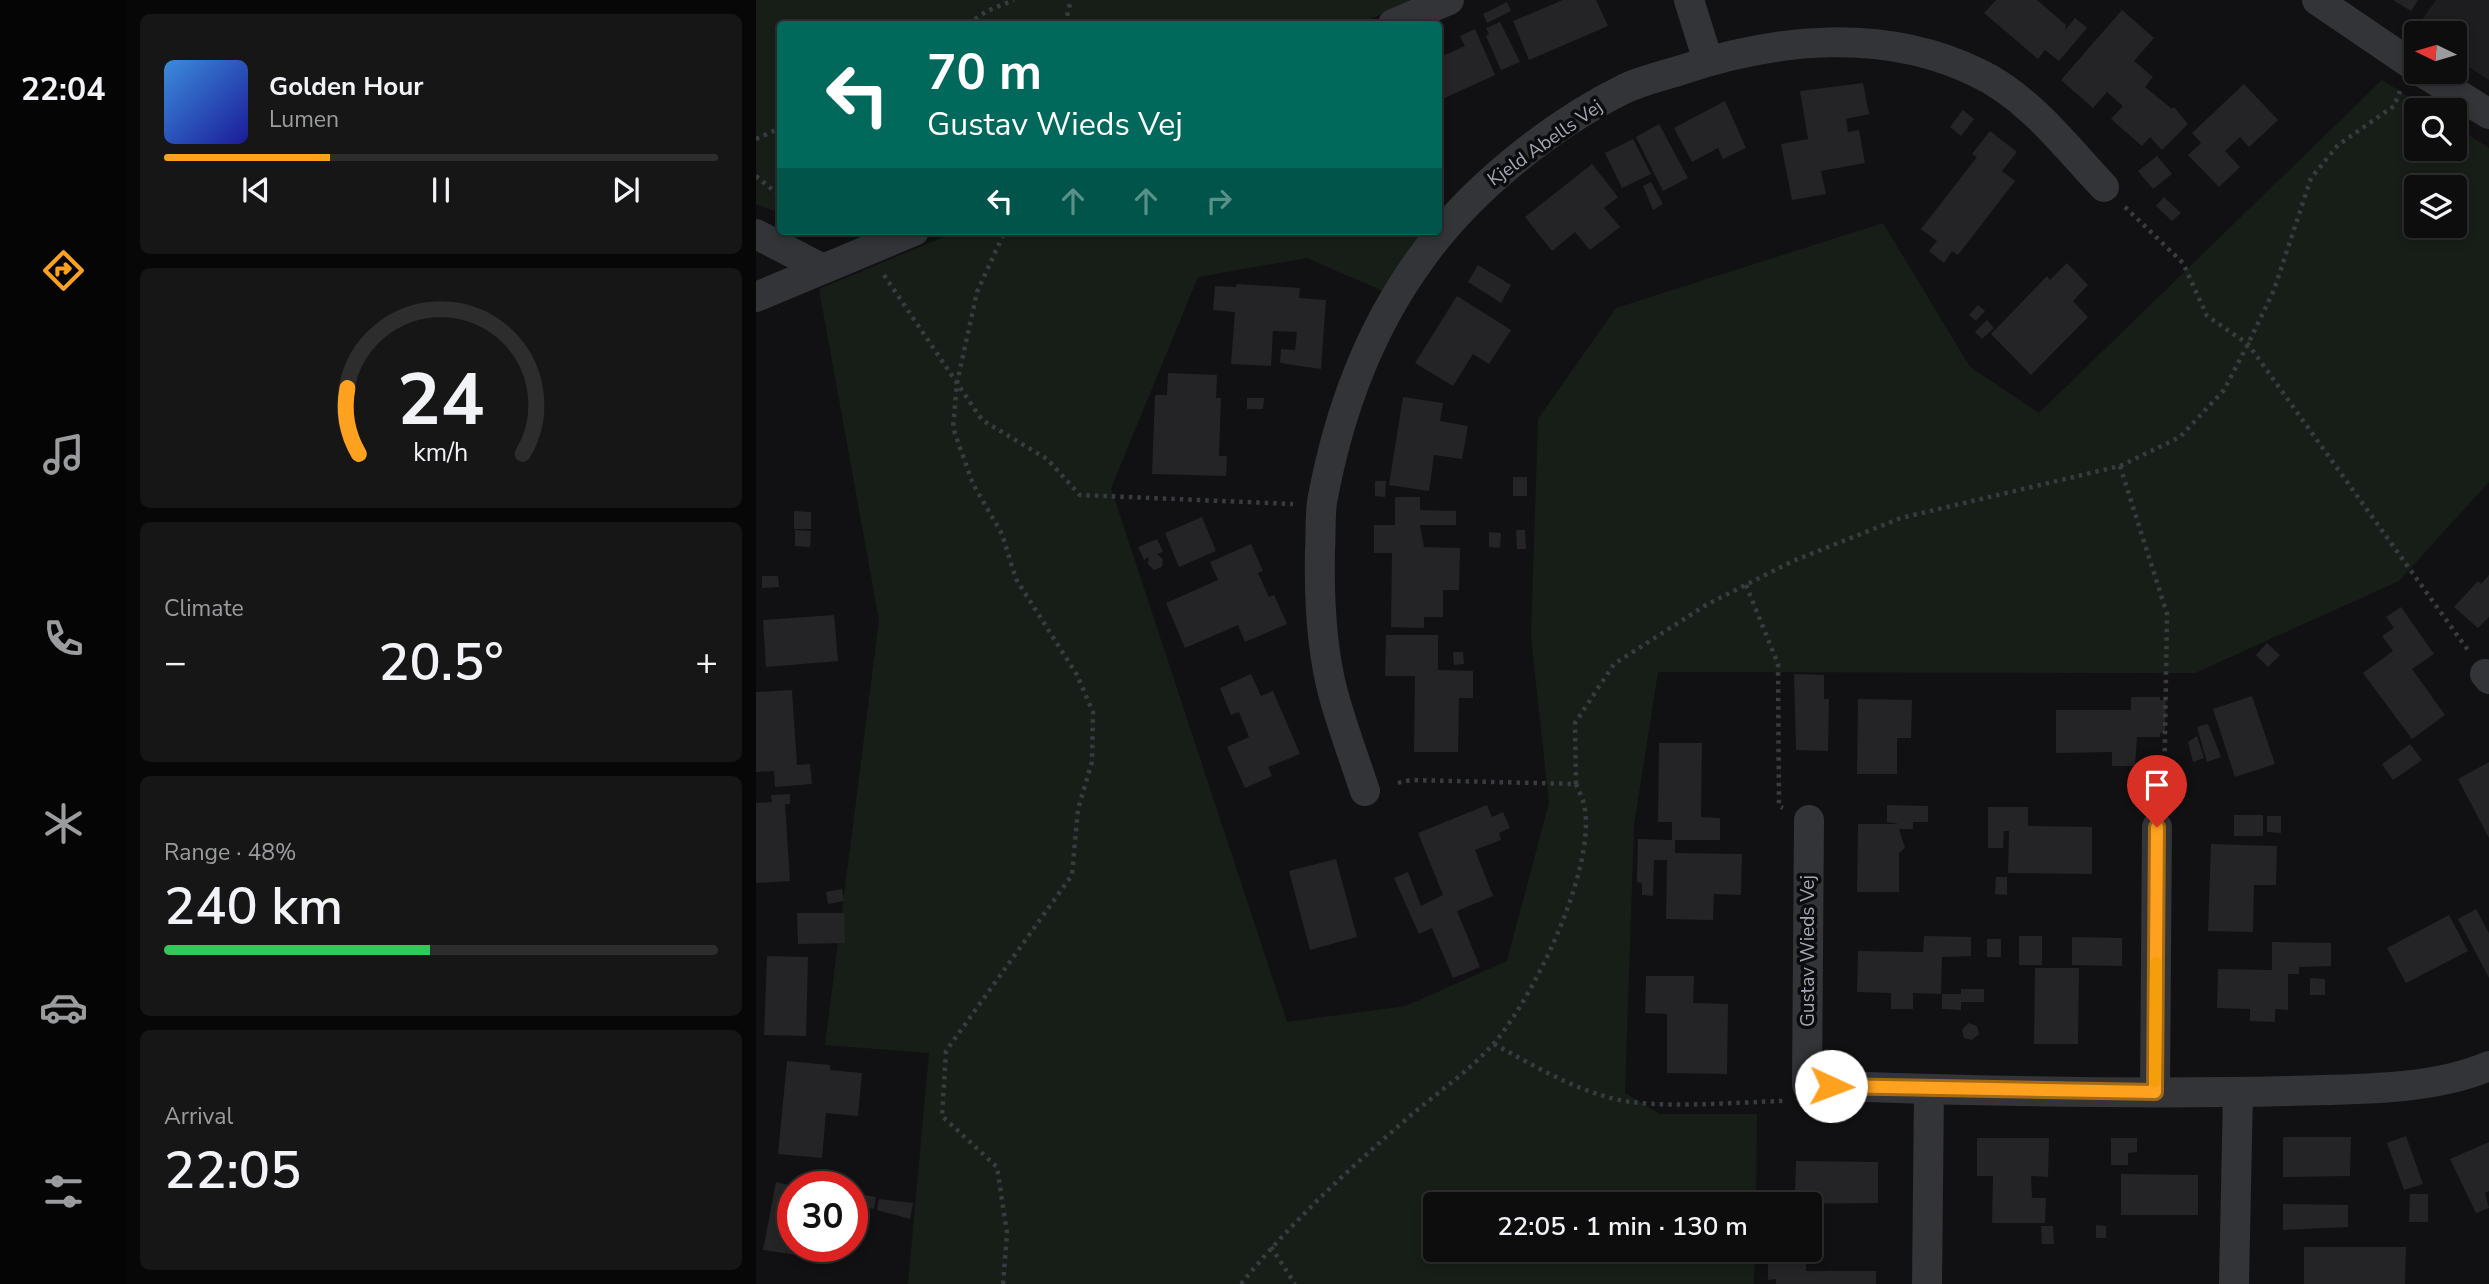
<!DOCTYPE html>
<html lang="en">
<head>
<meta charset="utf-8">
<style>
	:root { --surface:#0d0d0e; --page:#161617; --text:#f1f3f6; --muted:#9a9c9e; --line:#2d2d2e; --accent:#fda11f }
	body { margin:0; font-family:"Nunito Sans",sans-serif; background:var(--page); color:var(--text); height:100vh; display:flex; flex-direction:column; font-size:26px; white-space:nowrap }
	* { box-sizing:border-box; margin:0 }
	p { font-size:23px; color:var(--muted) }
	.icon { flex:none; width:38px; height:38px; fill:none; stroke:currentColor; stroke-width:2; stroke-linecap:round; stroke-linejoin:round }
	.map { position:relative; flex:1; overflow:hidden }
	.side { display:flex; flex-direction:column; gap:14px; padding:14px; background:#070708; width:630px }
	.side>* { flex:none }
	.banner { position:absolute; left:21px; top:21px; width:665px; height:214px; border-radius:7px; box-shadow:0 4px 10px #0003,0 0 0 2px var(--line); background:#00695c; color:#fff; overflow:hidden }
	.needle { width:46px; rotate:275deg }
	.buttons { position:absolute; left:1648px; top:21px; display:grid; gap:14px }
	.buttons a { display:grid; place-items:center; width:63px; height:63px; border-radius:7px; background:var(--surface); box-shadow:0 4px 10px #0003,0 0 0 2px var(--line); font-size:35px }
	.speed { position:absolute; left:21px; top:1171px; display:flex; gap:14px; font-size:35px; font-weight:700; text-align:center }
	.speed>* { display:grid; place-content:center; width:91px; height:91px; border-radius:50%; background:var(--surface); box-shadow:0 4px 10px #0003,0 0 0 2px var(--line); line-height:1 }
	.speed .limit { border:10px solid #d22; background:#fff; color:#111 }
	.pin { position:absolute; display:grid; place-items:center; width:60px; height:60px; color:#fff; margin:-72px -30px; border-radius:50% 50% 50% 0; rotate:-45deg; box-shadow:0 0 7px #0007 }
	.pin .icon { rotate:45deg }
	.me { position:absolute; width:77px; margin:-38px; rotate:92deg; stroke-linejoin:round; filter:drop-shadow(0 0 5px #0008) }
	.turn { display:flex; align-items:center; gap:24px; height:147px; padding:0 35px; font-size:32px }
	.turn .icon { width:91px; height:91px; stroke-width:2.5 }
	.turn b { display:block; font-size:49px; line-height:60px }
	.lanes { display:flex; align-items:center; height:66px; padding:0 35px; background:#0003; justify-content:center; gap:35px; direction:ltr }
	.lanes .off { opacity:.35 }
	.big { font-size:52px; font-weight:600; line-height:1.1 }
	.side .widget { flex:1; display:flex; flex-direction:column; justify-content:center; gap:10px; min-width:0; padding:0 24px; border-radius:10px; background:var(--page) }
	.side .dial { align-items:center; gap:0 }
	.dial svg { height:182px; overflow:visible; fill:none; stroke:var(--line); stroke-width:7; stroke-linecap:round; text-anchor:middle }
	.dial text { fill:var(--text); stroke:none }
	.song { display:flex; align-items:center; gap:21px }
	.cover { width:84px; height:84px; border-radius:10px; background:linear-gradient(135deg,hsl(210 70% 55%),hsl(240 70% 35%)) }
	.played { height:7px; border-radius:4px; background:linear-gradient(90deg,var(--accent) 30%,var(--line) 30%) }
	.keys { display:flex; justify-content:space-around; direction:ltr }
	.heat { display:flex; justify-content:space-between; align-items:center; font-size:38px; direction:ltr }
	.charge { height:10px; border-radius:5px; background:linear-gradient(90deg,#34c759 48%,var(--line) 0) }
	.trip { position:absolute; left:667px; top:1192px; width:399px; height:70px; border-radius:7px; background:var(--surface); box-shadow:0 4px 10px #0003,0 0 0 2px var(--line); font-weight:600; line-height:70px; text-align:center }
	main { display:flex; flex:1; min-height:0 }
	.menu { display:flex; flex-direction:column; width:126px; justify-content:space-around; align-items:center; background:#050506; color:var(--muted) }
	.menu .icon { width:49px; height:49px }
	.menu .on { color:var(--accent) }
	.menu b { font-size:32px; color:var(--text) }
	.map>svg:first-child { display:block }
</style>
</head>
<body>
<main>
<nav class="menu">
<b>22:04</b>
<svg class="icon on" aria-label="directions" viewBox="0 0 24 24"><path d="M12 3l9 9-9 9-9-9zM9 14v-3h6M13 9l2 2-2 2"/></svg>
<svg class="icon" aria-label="music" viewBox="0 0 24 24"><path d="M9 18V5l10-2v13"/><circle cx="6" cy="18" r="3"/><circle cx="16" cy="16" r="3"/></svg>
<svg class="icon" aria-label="phone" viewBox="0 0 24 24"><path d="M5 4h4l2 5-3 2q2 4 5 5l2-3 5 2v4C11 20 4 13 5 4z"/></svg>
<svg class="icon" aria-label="climate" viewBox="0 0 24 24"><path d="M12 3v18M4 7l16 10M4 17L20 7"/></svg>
<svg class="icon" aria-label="car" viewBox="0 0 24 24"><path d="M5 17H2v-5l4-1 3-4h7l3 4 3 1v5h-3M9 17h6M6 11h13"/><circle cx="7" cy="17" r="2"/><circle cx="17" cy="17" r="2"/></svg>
<svg class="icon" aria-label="filters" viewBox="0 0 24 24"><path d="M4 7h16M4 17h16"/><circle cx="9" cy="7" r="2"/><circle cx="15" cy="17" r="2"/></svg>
</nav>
<section class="side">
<div class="widget">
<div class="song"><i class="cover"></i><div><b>Golden Hour</b><p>Lumen</p></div></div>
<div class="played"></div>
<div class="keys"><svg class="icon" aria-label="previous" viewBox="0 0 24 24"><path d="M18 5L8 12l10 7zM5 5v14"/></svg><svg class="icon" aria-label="pause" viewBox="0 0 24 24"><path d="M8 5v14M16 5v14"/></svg><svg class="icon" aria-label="next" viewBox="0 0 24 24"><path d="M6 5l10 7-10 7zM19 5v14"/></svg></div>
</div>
<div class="widget dial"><svg viewBox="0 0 100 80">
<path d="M14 69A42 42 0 1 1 86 69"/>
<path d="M14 69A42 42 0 0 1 9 40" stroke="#fda11f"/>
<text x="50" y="56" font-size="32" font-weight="700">24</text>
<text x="50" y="72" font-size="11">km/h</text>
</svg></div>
<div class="widget"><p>Climate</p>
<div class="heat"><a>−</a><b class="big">20.5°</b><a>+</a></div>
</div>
<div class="widget"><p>Range · 48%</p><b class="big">240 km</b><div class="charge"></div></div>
<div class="widget"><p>Arrival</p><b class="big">22:05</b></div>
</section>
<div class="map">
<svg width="1733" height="1284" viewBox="0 0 1733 1284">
	<rect width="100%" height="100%" fill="#111113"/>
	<polygon fill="#1d1d20" points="1680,0 1733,0 1733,80 1699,58 1699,33 1658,31"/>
	<g fill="#171e18" fill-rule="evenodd">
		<polygon points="0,0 660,0 602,24 24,24 24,213 0,204"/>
		<path d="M1626,80L1674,110H1661V149H1699V126L1733,148V482L1643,581L1439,673L902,672L878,825L869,1093L904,1114H1001L1000,1204H679V1250H999L998,1284H152L173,1053L69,1045L123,620L63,289L202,231H670L629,292L551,258L442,277L355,488L531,1022L650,1006L751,961L793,803L775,637L782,419L860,308L1127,223L1214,367L1283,413ZM1661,187H1699V226H1661Z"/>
	</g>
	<g fill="#242427">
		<polygon points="807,0 840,0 852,26 773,60 757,21"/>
		<polygon points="1240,0 1281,0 1310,25 1309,30 1319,18 1331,28 1303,61 1289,50 1282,59 1228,13"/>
		<polygon points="1637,0 1662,0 1655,11"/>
		<polygon points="751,2 755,11 731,23 727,14"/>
		<polygon points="1366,10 1398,38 1378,61 1397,77 1389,87 1416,109 1418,107 1432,124 1406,150 1394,137 1386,146 1355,119 1367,106 1351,92 1337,108 1305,80"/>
		<polygon points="744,22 764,62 745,70 730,36 733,34 730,28"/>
		<polygon points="719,29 739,75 682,101 682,58 709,46 704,36"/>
		<polygon points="1107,83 1113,114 1090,119 1092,132 1103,130 1109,163 1065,171 1070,194 1036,200 1025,144 1052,139 1044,91"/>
		<polygon points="1488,84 1522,120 1493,147 1484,137 1469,151 1484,167 1463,187 1432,155 1445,143 1436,133"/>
		<polygon points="969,101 990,148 967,159 962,148 936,162 918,128"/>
		<polygon points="1207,110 1218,119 1205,136 1194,127"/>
		<polygon points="903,124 932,178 907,191 880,137"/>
		<polygon points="1234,131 1261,152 1246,171 1259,181 1202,255 1196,251 1188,263 1173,251 1181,241 1165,229 1221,157 1216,154"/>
		<polygon points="877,139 895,174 866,188 849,153"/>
		<polygon points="1401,156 1416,174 1397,189 1382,171"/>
		<polygon points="836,164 862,197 848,208 864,227 834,250 819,232 796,251 769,217"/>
		<polygon points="895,182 907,204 897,210 887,186"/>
		<polygon points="1408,197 1425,213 1416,221 1400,206"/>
		<polygon points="1311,263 1332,285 1317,301 1332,317 1275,375 1235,334 1291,276 1294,280"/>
		<polygon points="722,265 755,285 745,303 712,282"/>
		<polygon points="481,284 544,288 543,298 570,300 565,369 524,363 525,349 539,350 541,332 517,331 515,366 475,364 479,312 457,310 459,286 480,287"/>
		<polygon points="701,296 755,330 733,364 717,354 697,386 659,363"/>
		<polygon points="1222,305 1229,311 1220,321 1213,315"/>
		<polygon points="1231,320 1238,328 1226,339 1219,332"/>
		<polygon points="412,373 461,375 460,398 465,398 463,456 471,456 470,476 396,474 399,395 411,395"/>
		<polygon points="647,397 687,403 684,421 712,426 706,459 678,455 673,491 633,485"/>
		<polygon points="491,398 508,398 507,409 491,409"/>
		<rect x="757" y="477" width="14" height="19"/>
		<polygon points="619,481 630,481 629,497 619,496"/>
		<polygon points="639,497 664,497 664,510 700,511 700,525 664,525 668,547 704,548 703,590 687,590 687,617 668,617 668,628 635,627 636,553 618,553 618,525 639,525"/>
		<polygon points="38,511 55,512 55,529 38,529"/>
		<polygon points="446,517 460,551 423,567 409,533"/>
		<polygon points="39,530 55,531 54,547 39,546"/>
		<polygon points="760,530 769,530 770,549 761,549"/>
		<polygon points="733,532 745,533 744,548 733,547"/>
		<polygon points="401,539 407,552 401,554 407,559 406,567 398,570 392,564 393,557 388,560 382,547"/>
		<polygon points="495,544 507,571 502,573 513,597 518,595 531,624 489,642 482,625 429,648 410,603 462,580 454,562"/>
		<polygon points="1733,575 1733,617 1722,628 1698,607 1722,581 1725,584"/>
		<polygon points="6,576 22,576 23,587 6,588"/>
		<polygon points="1645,607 1678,654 1656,669 1689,715 1656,739 1607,673 1637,651 1626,636 1638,628 1630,617"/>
		<polygon points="78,615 82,661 10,667 7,620"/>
		<polygon points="630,635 682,635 682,670 717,671 717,698 703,698 702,752 658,752 659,676 629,676"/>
		<polygon points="1511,643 1524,655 1512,667 1500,655"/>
		<polygon points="697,652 707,652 708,664 698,665"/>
		<polygon points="495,674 505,696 517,691 544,754 512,767 516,776 489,788 471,747 493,737 483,712 475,715 464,688"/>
		<polygon points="1038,674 1068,675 1068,699 1073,699 1072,751 1040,750"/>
		<polygon points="36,690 41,765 54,764 56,784 19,787 18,771 0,772 0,692"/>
		<polygon points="1496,696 1519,764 1479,777 1457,709"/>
		<polygon points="1375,697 1404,697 1404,700 1410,700 1409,733 1404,733 1404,737 1381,737 1379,766 1356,766 1356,752 1300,753 1300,710 1375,710"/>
		<polygon points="1102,699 1156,700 1155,738 1141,738 1141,774 1101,774"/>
		<polygon points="1452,724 1465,757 1451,762 1441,727"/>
		<polygon points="1441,736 1448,758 1437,762 1432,742"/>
		<polygon points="903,743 946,743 945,817 964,818 964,840 919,840 919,853 986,854 985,895 958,894 957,920 910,919 911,860 898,860 897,896 886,895 886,883 881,882 882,839 916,840 916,822 902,822"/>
		<polygon points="1654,744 1666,760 1637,780 1626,764"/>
		<polygon points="1733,762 1733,838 1702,779"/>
		<polygon points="34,794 34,804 29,804 34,881 0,883 0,803 16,802 15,795"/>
		<polygon points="731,805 736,817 747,812 754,828 743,833 745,840 719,850 737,896 701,911 724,967 697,978 676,928 663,934 638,878 652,872 665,906 687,895 662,833"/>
		<polygon points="1131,805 1172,806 1172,822 1157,822 1157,829 1143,829 1149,848 1143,853 1143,892 1101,892 1102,824 1143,824 1131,822"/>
		<polygon points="1232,807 1272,807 1272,826 1336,827 1336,874 1252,873 1253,831 1248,831 1247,848 1232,848"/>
		<rect x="1478" y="815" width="29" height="21"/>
		<polygon points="1511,816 1525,816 1525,833 1511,832"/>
		<polygon points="1455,844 1521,846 1520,885 1498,885 1497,932 1452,931"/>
		<polygon points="580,859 601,937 554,950 533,871"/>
		<polygon points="1240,877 1251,877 1251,895 1239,894"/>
		<polygon points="86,889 88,901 72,904 70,892"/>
		<polygon points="1720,909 1733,933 1733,978 1702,919"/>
		<polygon points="41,913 88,913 89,943 42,944"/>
		<polygon points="1693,915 1712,951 1650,983 1631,948"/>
		<polygon points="1168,936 1215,937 1215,956 1186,957 1185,994 1157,993 1157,1009 1135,1009 1135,993 1101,992 1102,951 1167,952"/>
		<rect x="1263" y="936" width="23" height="29"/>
		<polygon points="1316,937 1366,938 1366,966 1316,965"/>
		<rect x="1231" y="939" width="14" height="18"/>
		<polygon points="1516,942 1575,943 1575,966 1543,967 1543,974 1532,974 1532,1010 1519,1009 1519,1022 1494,1021 1494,1009 1461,1008 1462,969 1516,970"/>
		<polygon points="11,956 52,957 50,1036 8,1035"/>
		<polygon points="1279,968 1323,968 1322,1044 1278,1044"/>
		<polygon points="890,976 938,976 937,1003 972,1004 971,1074 911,1073 911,1014 889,1013"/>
		<polygon points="1554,978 1569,979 1569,995 1554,995"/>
		<polygon points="1205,989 1228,989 1228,1002 1205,1002 1205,1010 1186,1009 1186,994 1205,994"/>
		<polygon points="1212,1023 1221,1026 1223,1034 1216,1040 1208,1038 1206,1030"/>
		<polygon points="31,1061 74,1065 74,1070 106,1073 102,1116 70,1113 66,1158 22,1154"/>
		<polygon points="1650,1136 1667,1184 1648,1190 1631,1143"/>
		<polygon points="1527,1137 1595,1137 1594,1176 1527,1177"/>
		<polygon points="1221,1138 1293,1138 1292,1177 1275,1176 1276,1198 1290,1198 1289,1223 1236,1223 1237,1176 1221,1176"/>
		<polygon points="1355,1138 1381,1138 1381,1152 1372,1153 1372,1165 1355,1165"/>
		<polygon points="1733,1142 1733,1191 1729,1193 1733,1208 1720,1213 1694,1159"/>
		<polygon points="1040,1161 1122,1162 1122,1203 1013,1204 1013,1194 1039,1194"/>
		<polygon points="1365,1174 1442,1175 1442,1215 1365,1215"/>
		<polygon points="20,1182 37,1186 37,1246 50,1246 48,1256 7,1250"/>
		<polygon points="103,1194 120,1197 118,1209 101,1206"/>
		<polygon points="1654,1194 1672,1194 1672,1222 1653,1222"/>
		<polygon points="123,1199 157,1203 154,1219 121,1210"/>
		<polygon points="1527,1204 1592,1205 1592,1227 1527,1230"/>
		<polygon points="1340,1225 1350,1226 1350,1238 1340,1238"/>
		<polygon points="1285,1226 1297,1226 1298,1244 1286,1244"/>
		<polygon points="1548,1247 1650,1247 1649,1284 1548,1284"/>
		<polygon points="1012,1250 1050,1250 1050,1271 1120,1271 1120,1284 1020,1284 1020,1279 1012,1280"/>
	</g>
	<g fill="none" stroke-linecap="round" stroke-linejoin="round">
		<g stroke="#383b3f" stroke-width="4.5" stroke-dasharray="3.5 5" stroke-linecap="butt">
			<polyline points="212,24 231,11 258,0"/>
			<polyline points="309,24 315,0"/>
			<polyline points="0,139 24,128"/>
			<polyline points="0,176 24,196"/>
			<polyline points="1369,207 1427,263 1451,316 1492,344 1714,653"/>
			<polyline points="128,275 226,420 291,459 324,495 537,504"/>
			<polyline points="1364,466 1411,614 1408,799"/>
			<polyline points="990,585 1022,664 1023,806 1027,808"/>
			<polyline points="820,784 819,723 858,664 950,605 1037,561 1145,518 1364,466 1424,437 1468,390 1492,344 1518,290 1555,178 1582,145 1638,106 1644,91"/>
			<path d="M738,1044C775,1064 813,1087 855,1098C899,1110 980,1102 1028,1101"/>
			<polyline points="515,1247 539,1284"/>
			<polyline points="247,1284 251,1233 241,1167 186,1116 190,1051 316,875 322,809 336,762 337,712 321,675 260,579 246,534 217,484 197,428 201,383 221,292 249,231"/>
			<path d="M485,1284C535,1222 594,1168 654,1116C682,1092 715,1070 739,1042C779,994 838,873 829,809C828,800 823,792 820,784L655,780L637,784"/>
		</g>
		<g stroke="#323438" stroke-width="30">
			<polyline points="933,0 952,61"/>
			<polyline points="1561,0 1661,68"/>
			<polyline points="637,24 693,0"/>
			<polyline points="1666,72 1733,114"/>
			<polyline points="0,234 65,268"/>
			<polyline points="0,297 158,231"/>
			<polyline points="1729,674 1733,679"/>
			<path d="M609,791C598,758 586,726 577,693C565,647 563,596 564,550C565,534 564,517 566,502C582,414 613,329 666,257C714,190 796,124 870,88C886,81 905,76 922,71C1019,38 1128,27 1222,73C1273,97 1310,147 1348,187"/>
			<path d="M1053,820L1051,1085C1211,1091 1373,1095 1534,1091C1597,1089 1675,1091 1733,1066"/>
			<polyline points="1399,1092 1401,827"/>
			<polyline points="1171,1284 1173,1090"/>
			<polyline points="1478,1284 1482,1092"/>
		</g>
	</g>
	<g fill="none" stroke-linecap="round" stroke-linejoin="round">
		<g stroke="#a46914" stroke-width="18">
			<polyline id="route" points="1075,1086 1399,1092 1401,827"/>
		</g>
		<use href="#route" stroke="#fda11f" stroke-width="12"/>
		<polyline stroke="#f59e0b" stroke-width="12" points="1399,1081 1400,963"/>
	</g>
	<g text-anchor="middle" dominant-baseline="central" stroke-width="7" stroke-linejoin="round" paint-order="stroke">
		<g font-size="19" fill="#a2a9b5" stroke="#0c0c0e">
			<text transform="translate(789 143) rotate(-35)">Kjeld Abells Vej</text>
			<text transform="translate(1052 951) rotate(-90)">Gustav Wieds Vej</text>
		</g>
	</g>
</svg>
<div class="buttons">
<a><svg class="needle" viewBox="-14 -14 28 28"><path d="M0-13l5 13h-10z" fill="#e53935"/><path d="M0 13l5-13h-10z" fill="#9a9c9e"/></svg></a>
<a><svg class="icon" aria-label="search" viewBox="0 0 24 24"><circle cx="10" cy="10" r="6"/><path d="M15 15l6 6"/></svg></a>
<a><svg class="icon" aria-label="layers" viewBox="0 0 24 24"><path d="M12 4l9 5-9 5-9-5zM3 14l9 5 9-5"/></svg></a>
</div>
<div class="speed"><div class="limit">30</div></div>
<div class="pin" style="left:1401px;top:827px;background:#d93025"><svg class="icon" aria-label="arrive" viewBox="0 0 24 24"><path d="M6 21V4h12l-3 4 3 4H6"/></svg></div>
<svg class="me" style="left:1075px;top:1086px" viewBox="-20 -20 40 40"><circle r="19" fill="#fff"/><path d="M0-13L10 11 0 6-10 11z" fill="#fda11f"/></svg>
<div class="trip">22:05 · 1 min · 130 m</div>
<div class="banner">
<div class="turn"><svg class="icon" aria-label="left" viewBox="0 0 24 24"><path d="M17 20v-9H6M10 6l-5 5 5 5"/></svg><div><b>70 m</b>Gustav Wieds Vej</div></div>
<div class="lanes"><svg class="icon" aria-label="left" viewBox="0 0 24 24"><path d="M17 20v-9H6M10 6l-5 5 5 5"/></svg><svg class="icon off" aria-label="ahead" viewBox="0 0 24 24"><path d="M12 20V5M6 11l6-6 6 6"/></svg><svg class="icon off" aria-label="ahead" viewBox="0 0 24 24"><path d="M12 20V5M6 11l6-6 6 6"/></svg><svg class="icon off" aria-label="right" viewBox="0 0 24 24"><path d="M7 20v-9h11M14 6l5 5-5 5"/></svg></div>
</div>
</div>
</main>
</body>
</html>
